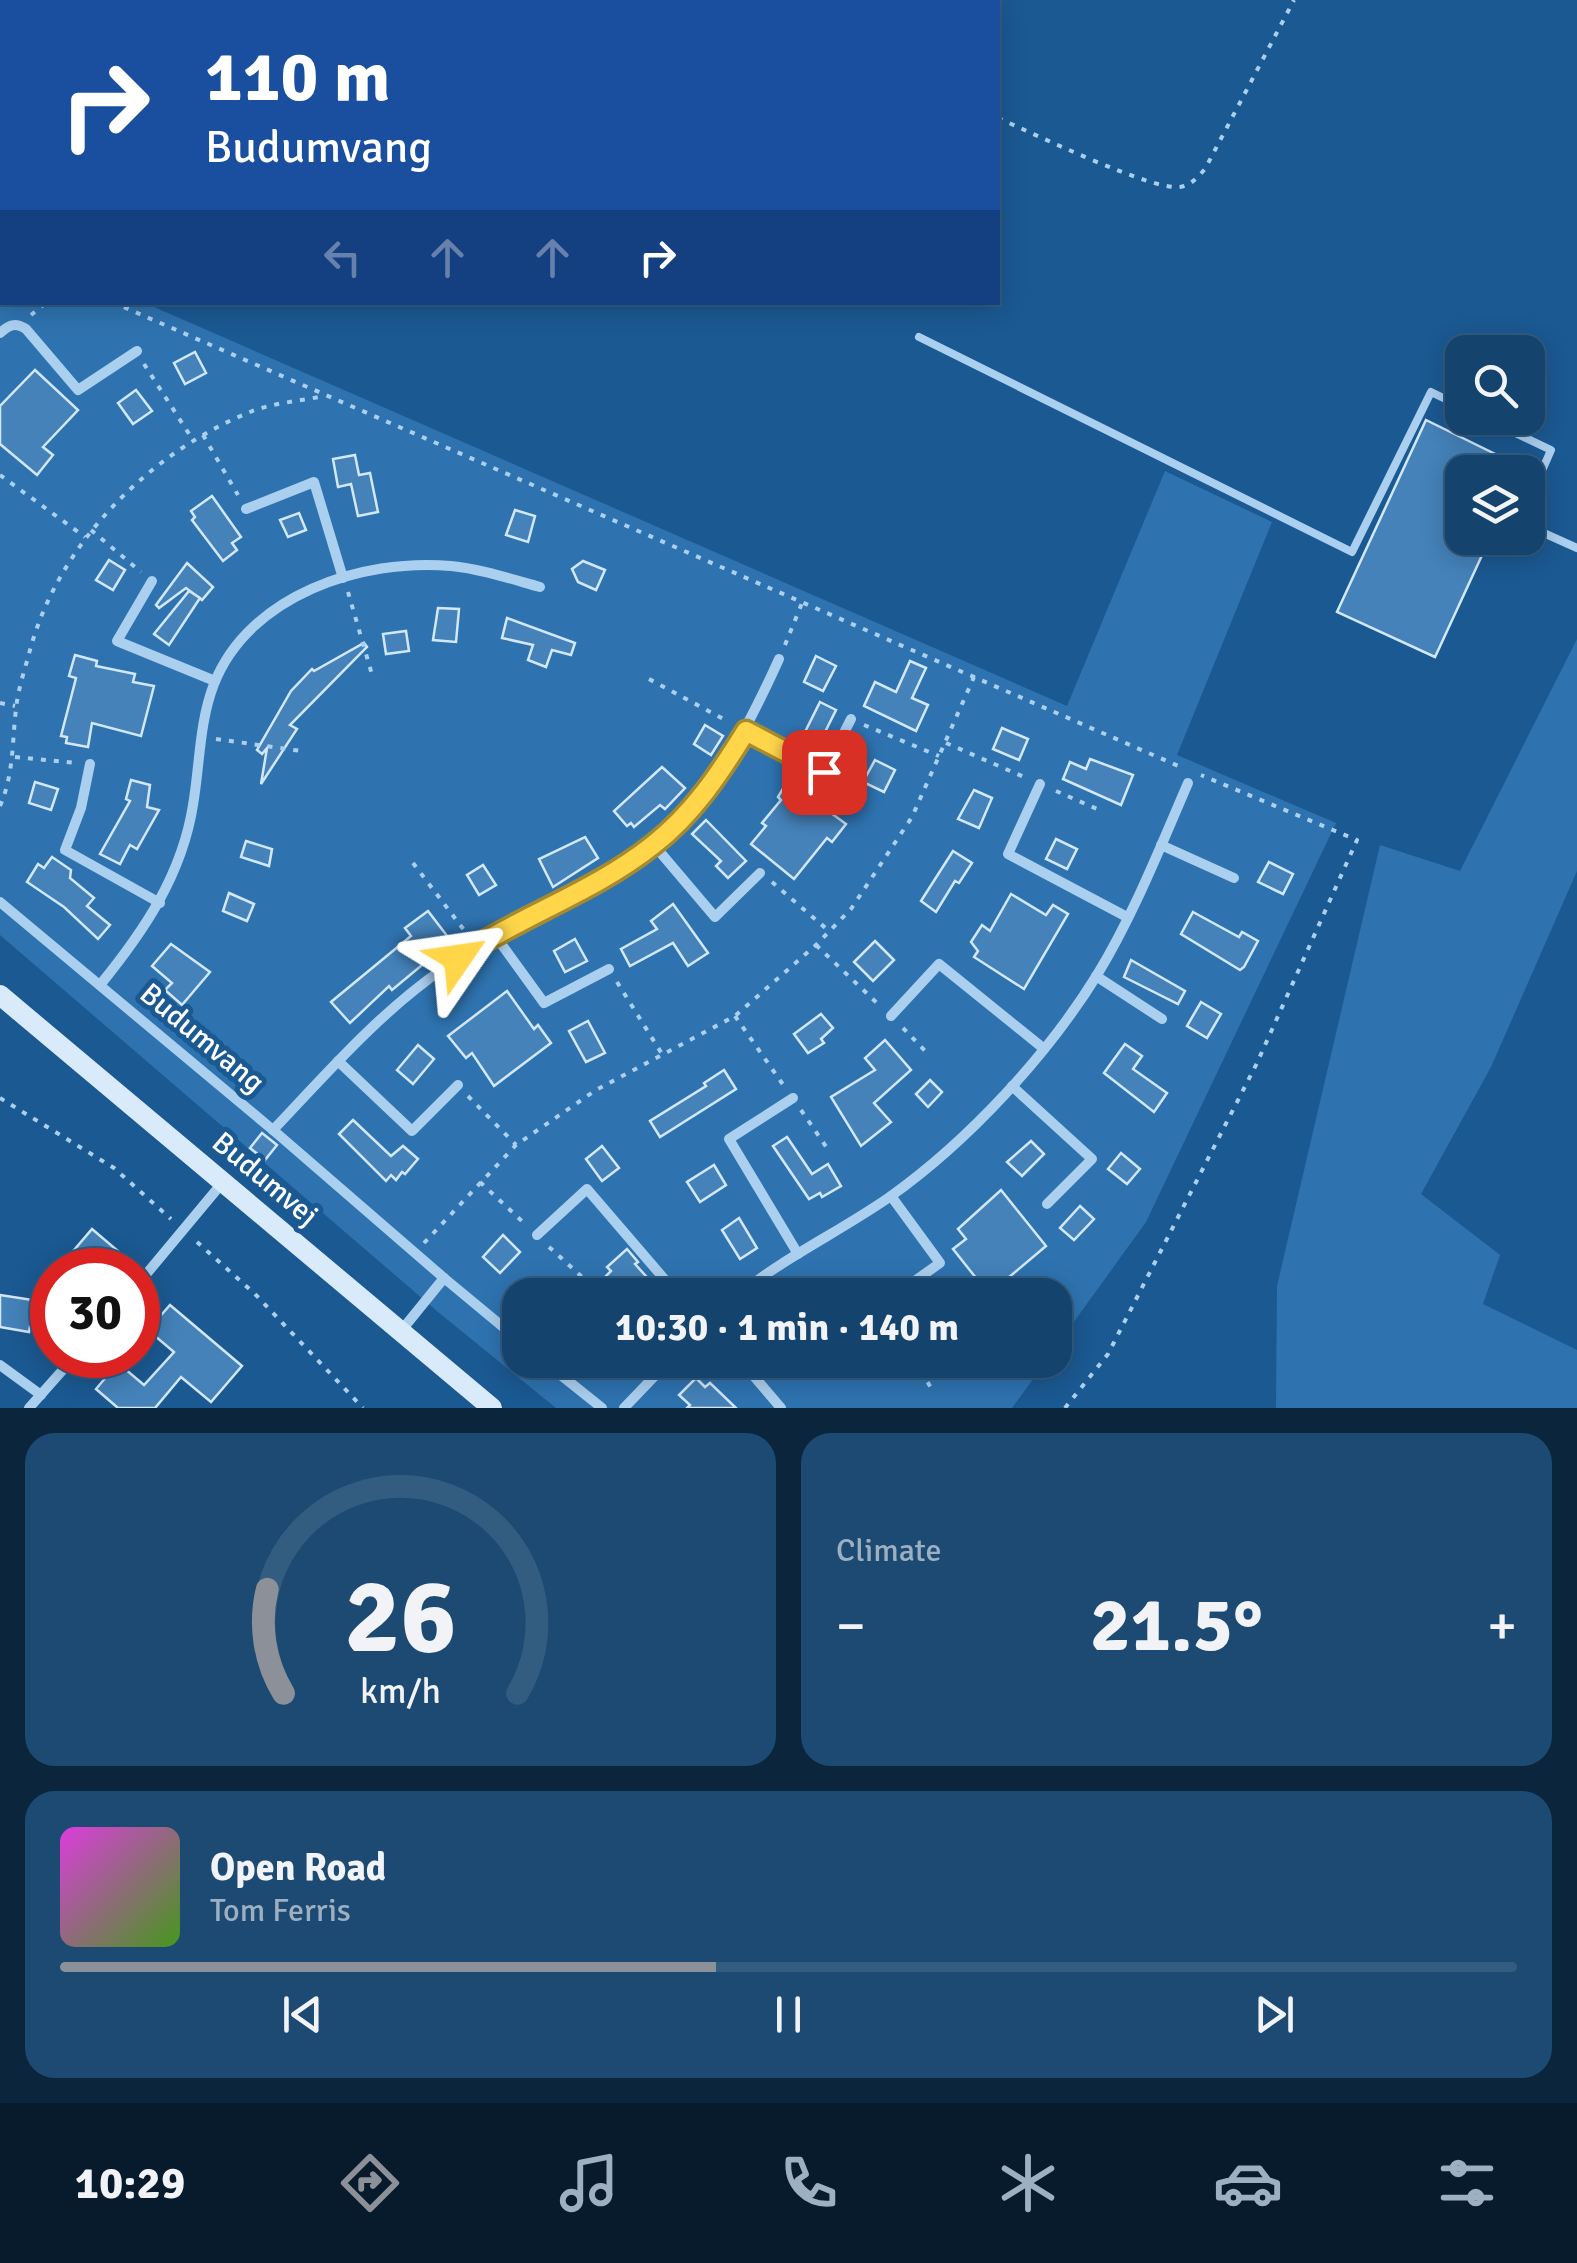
<!DOCTYPE html>
<html lang="en">
<head>
<meta charset="utf-8">
<style>
	:root { --surface:#14436e; --page:#1d4a73; --text:#f1f3f6; --muted:#9db0c2; --line:#335c81; --accent:#8c9099 }
	body { margin:0; font-family:Signika,sans-serif; background:var(--page); color:var(--text); height:100vh; display:flex; flex-direction:column; font-size:38px; white-space:nowrap }
	* { box-sizing:border-box; margin:0 }
	p { font-size:32px; color:var(--muted) }
	.icon { flex:none; width:55px; height:55px; fill:none; stroke:currentColor; stroke-width:2; stroke-linecap:round; stroke-linejoin:round }
	.map { position:relative; height:1408px; overflow:hidden }
	.side { display:flex; flex-direction:column; gap:25px; padding:25px; background:#0b253c; flex:1 }
	.side>* { flex:none }
	.hud { position:absolute; left:0px; top:0px; width:1000px; height:305px; box-shadow:0 5px 25px #0003,0 0 0 2px var(--line); background:#1a4fa0; color:#fff; overflow:hidden }
	.buttons { position:absolute; left:1445px; top:335px; display:grid; gap:20px }
	.buttons a { display:grid; place-items:center; width:100px; height:100px; border-radius:20px; background:var(--surface); box-shadow:0 5px 25px #0003,0 0 0 2px var(--line); font-size:50px }
	.speed { position:absolute; left:30px; top:1248px; display:flex; gap:20px; font-size:50px; font-weight:700; text-align:center }
	.speed>* { display:grid; place-content:center; width:130px; height:130px; border-radius:50%; background:var(--surface); box-shadow:0 5px 25px #0003,0 0 0 2px var(--line); line-height:1 }
	.speed .limit { border:15px solid #d22; background:#fff; color:#111 }
	.pin { position:absolute; display:grid; place-items:center; width:85px; height:85px; color:#fff; margin:-42px; border-radius:20px; box-shadow:0 5px 15px #0006 }
	.me { position:absolute; width:110px; margin:-55px; rotate:58deg; stroke-linejoin:round; filter:drop-shadow(0 0 8px #0008) }
	.turn { display:flex; align-items:center; gap:35px; height:210px; padding:0 40px; font-size:45px }
	.turn .icon { width:130px; height:130px; stroke-width:2.5 }
	.turn b { display:block; font-size:70px; line-height:85px }
	.lanes { display:flex; align-items:center; height:95px; padding:0 40px; background:#0003; justify-content:center; gap:50px; direction:ltr }
	.lanes .off { opacity:.35 }
	.big { font-size:75px; font-weight:700; line-height:1.1 }
	.side .tile { flex:1; display:flex; flex-direction:column; justify-content:center; gap:15px; min-width:0; padding:0 35px; border-radius:30px; background:var(--page) }
	.side .dial { align-items:center; gap:0 }
	.dial svg { height:260px; overflow:visible; fill:none; stroke:var(--line); stroke-width:7; stroke-linecap:round; text-anchor:middle }
	.dial text { fill:var(--text); stroke:none }
	.song { display:flex; align-items:center; gap:30px }
	.cover { width:120px; height:120px; border-radius:15px; background:linear-gradient(135deg,hsl(300 70% 55%),hsl(100 70% 35%)) }
	.played { height:10px; border-radius:5px; background:linear-gradient(90deg,var(--accent) 45%,var(--line) 45%) }
	.keys { display:flex; justify-content:space-around; direction:ltr }
	.heat { display:flex; justify-content:space-between; align-items:center; font-size:55px; direction:ltr }
	.side .tiles { flex:1; display:grid; gap:25px; grid-template-columns:1fr 1fr }
	.tile:last-child { grid-column:span 2 }
	.trip { position:absolute; left:502px; top:1278px; width:570px; height:100px; border-radius:30px; background:var(--surface); box-shadow:0 5px 25px #0003,0 0 0 2px var(--line); font-weight:700; line-height:100px; text-align:center }
	.dock { display:flex; height:160px; justify-content:space-around; align-items:center; background:#081b2c; color:var(--muted) }
	.dock .icon { width:70px; height:70px }
	.dock .on { color:var(--accent) }
	.dock b { font-size:45px; color:var(--text) }
	.map>svg:first-child { display:block }
</style>
</head>
<body>
<div class="map">
<svg width="1577" height="1408" viewBox="0 0 1577 1408">
	<rect width="100%" height="100%" fill="#1b5992"/>
	<g fill="#2e73b0">
		<polygon points="0,238 2,302 145,303 1067,706 1165,471 1272,522 1177,755 1336,823 1146,1222 1055,1348 1055,1295 520,1295 520,1360 1047,1360 1012,1408 556,1408 438,1312 0,935"/>
		<polygon points="1577,639 1577,871 1491,1067 1421,1194 1500,1255 1483,1304 1577,1350 1577,1408 1276,1408 1277,1286 1380,845 1460,871"/>
	</g>
	<g fill="#4482b9" stroke="#d2e8fa" stroke-width="2.5">
		<polygon points="195,352 206,373 185,384 174,363"/>
		<polygon points="35,370 78,410 43,447 53,455 37,475 0,444 0,406"/>
		<polygon points="136,390 152,411 133,424 118,403"/>
		<polygon points="1426,420 1532,472 1462,472 1462,538 1490,538 1435,657 1337,612"/>
		<polygon points="355,455 359,475 370,473 378,512 358,516 351,484 338,487 333,459"/>
		<polygon points="212,496 241,537 232,543 237,550 223,561 192,520 195,517 191,511"/>
		<polygon points="515,510 535,516 528,542 506,535"/>
		<polygon points="299,513 306,530 288,537 280,520"/>
		<polygon points="109,560 125,570 113,590 96,580"/>
		<polygon points="583,561 605,570 596,590 578,582 572,569"/>
		<polygon points="187,563 213,587 202,600 186,588 159,608 156,605"/>
		<polygon points="189,591 200,598 169,645 154,634"/>
		<polygon points="438,608 459,609 456,642 433,640"/>
		<polygon points="507,618 575,643 571,655 552,650 546,667 528,660 533,645 502,638"/>
		<polygon points="406,631 409,651 386,654 383,634"/>
		<polygon points="364,643 367,647 290,725 297,729 261,784 267,748 262,754 257,750 291,691 312,669 314,671"/>
		<polygon points="75,655 97,661 96,666 135,674 133,682 154,686 141,736 92,723 88,747 66,743 67,737 61,736 76,678 69,676"/>
		<polygon points="816,656 836,666 823,691 804,682"/>
		<polygon points="910,661 926,668 912,698 928,705 916,731 864,706 875,682 896,692"/>
		<polygon points="820,702 836,710 820,742 804,734"/>
		<polygon points="705,725 723,736 711,755 694,744"/>
		<polygon points="1002,728 1028,739 1019,760 993,749"/>
		<polygon points="1090,759 1133,775 1121,805 1063,779 1070,762 1086,769"/>
		<polygon points="875,760 895,770 884,792 863,782"/>
		<polygon points="662,767 685,788 665,809 660,805 634,827 631,823 627,826 614,811"/>
		<polygon points="131,780 150,785 147,807 159,810 137,849 130,845 120,864 100,854 130,801 126,799"/>
		<polygon points="788,780 811,793 809,797 846,824 832,842 827,838 794,879 751,844 766,826 762,823 781,800 778,797"/>
		<polygon points="35,782 58,789 51,810 29,803"/>
		<polygon points="974,790 992,798 979,828 958,819"/>
		<polygon points="706,820 746,861 728,878 716,866 721,861 692,834"/>
		<polygon points="585,837 598,858 553,887 539,859"/>
		<polygon points="1056,839 1077,849 1067,869 1046,859"/>
		<polygon points="246,841 272,849 269,866 241,857"/>
		<polygon points="953,851 972,863 959,883 955,881 936,912 921,901"/>
		<polygon points="52,857 71,870 70,878 94,898 87,906 110,925 98,939 64,907 27,882 38,864 44,868"/>
		<polygon points="1269,862 1293,874 1283,894 1258,882"/>
		<polygon points="483,865 496,885 479,895 467,875"/>
		<polygon points="229,893 254,904 247,921 223,911"/>
		<polygon points="1011,894 1046,915 1053,905 1068,914 1024,989 974,957 978,951 971,942 982,925 990,931"/>
		<polygon points="673,904 708,953 688,966 673,943 630,966 621,949 657,929 651,921"/>
		<polygon points="428,911 451,941 392,990 389,986 350,1023 331,1002 411,936 405,928"/>
		<polygon points="1193,912 1239,937 1242,932 1258,941 1244,967 1240,970 1181,934"/>
		<polygon points="575,939 587,961 565,972 554,951"/>
		<polygon points="875,941 894,960 873,981 854,962"/>
		<polygon points="171,944 210,972 182,1005 165,990 172,983 152,966"/>
		<polygon points="1131,960 1185,991 1178,1004 1124,977"/>
		<polygon points="507,991 534,1029 538,1025 551,1043 494,1086 472,1053 466,1058 448,1036"/>
		<polygon points="1201,1002 1221,1014 1207,1038 1187,1026"/>
		<polygon points="821,1014 833,1028 821,1039 824,1043 808,1053 794,1034"/>
		<polygon points="588,1021 605,1053 586,1062 569,1031"/>
		<polygon points="885,1040 911,1070 874,1103 891,1122 861,1146 831,1097 875,1070 865,1058"/>
		<polygon points="1125,1044 1142,1056 1133,1069 1167,1093 1154,1112 1104,1073"/>
		<polygon points="418,1045 434,1059 413,1084 397,1070"/>
		<polygon points="724,1070 736,1089 660,1137 650,1121 706,1086 704,1083"/>
		<polygon points="930,1080 942,1092 928,1107 916,1094"/>
		<polygon points="353,1120 391,1156 403,1146 418,1159 405,1174 402,1172 396,1180 391,1175 386,1181 339,1134"/>
		<polygon points="262,1133 277,1145 265,1160 250,1148"/>
		<polygon points="787,1137 812,1174 828,1164 841,1186 822,1197 820,1193 809,1199 773,1146"/>
		<polygon points="1031,1141 1044,1154 1022,1176 1007,1162"/>
		<polygon points="602,1146 619,1168 602,1181 586,1159"/>
		<polygon points="1121,1153 1140,1169 1127,1184 1108,1169"/>
		<polygon points="714,1165 726,1185 700,1202 687,1182"/>
		<polygon points="1001,1190 1046,1246 1008,1278 1020,1295 963,1295 980,1283 953,1249 966,1239 958,1229"/>
		<polygon points="1080,1206 1094,1219 1074,1240 1060,1228"/>
		<polygon points="739,1218 757,1248 740,1259 722,1230"/>
		<polygon points="92,1229 118,1251 101,1270 57,1270"/>
		<polygon points="503,1235 520,1252 500,1273 483,1257"/>
		<polygon points="627,1249 638,1262 635,1264 663,1295 623,1295 606,1276 611,1271 607,1267"/>
		<polygon points="0,1295 52,1303 52,1324 31,1321 29,1332 0,1327"/>
		<polygon points="170,1305 242,1366 211,1402 181,1377 155,1408 118,1408 96,1389 118,1363 144,1385 174,1352 148,1330"/>
		<polygon points="696,1378 705,1387 710,1383 736,1408 687,1408 690,1405 679,1395"/>
	</g>
	<g fill="none" stroke-linecap="round" stroke-linejoin="round">
		<g stroke="#abcfef" stroke-width="4" stroke-dasharray="5 8" stroke-linecap="butt">
			<polyline points="733,0 737,2"/>
			<path d="M998,118C1030,132 1152,191 1180,187C1191,185 1197,178 1205,169L1294,0"/>
			<polyline points="0,253 2,254"/>
			<polyline points="112,302 1183,768"/>
			<polyline points="31,315 47,302"/>
			<polyline points="144,364 193,440"/>
			<polyline points="203,435 238,495"/>
			<polyline points="0,475 85,537"/>
			<polyline points="91,530 141,572"/>
			<polyline points="348,592 373,678"/>
			<polyline points="785,645 802,603"/>
			<polyline points="649,679 729,722"/>
			<polyline points="0,703 15,706"/>
			<polyline points="864,725 939,756"/>
			<polyline points="216,739 301,751"/>
			<polyline points="946,743 1024,777"/>
			<polyline points="15,757 76,763"/>
			<polyline points="1056,791 1097,809"/>
			<path d="M0,806C14,774 12,742 16,709C18,689 25,669 30,650C59,543 149,453 250,412C272,403 300,401 324,396"/>
			<polyline points="413,863 467,934"/>
			<polyline points="772,882 829,931"/>
			<polyline points="816,945 878,1004"/>
			<polyline points="617,982 662,1054"/>
			<polyline points="735,1016 784,1086"/>
			<polyline points="903,1028 929,1055"/>
			<polyline points="468,1096 516,1145"/>
			<polyline points="0,1098 114,1168 171,1219"/>
			<polyline points="801,1110 829,1151"/>
			<polyline points="480,1182 524,1223"/>
			<polyline points="197,1242 255,1294 363,1408"/>
			<polyline points="424,1243 516,1145 596,1090 735,1016 816,945 851,909 912,817 974,677"/>
			<polyline points="549,1247 602,1295"/>
			<polyline points="914,1360 933,1391"/>
			<polyline points="1065,1408 1108,1354 1257,1063 1357,840 1201,775"/>
		</g>
		<g stroke="#abcfef" stroke-width="8">
			<polyline points="919,337 1352,552 1431,392 1462,407"/>
			<polyline points="1484,418 1551,450 1528,503"/>
			<polyline points="1528,526 1577,548"/>
		</g>
		<g stroke="#abcfef" stroke-width="10">
			<path d="M0,333C9,325 15,322 26,329L78,390L137,351"/>
			<polyline points="246,509 314,482 343,578"/>
			<polyline points="152,581 117,641 215,681"/>
			<polyline points="746,731 824,772 851,719"/>
			<polyline points="90,764 81,808 65,850 160,903"/>
			<polyline points="1040,784 1008,854 1127,917"/>
			<polyline points="654,845 715,917 760,873"/>
			<polyline points="1161,845 1234,878"/>
			<polyline points="0,902 273,1130 444,1278"/>
			<polyline points="494,934 544,1003 609,969"/>
			<polyline points="1096,976 1162,1019"/>
			<path d="M100,985C144,931 182,875 193,805C200,764 199,723 214,684C249,595 362,558 451,566C481,569 511,579 540,587"/>
			<polyline points="891,1016 939,964 1043,1048"/>
			<polyline points="338,1061 412,1131 458,1085"/>
			<polyline points="1012,1086 1092,1159 1047,1204"/>
			<polyline points="793,1098 729,1139 798,1254"/>
			<path d="M273,1130C327,1073 379,1013 444,968C500,928 563,903 622,867C701,819 742,741 779,659"/>
			<polyline points="891,1196 940,1263 895,1295"/>
			<polyline points="537,1235 587,1189 678,1295"/>
			<polyline points="138,1284 223,1182"/>
			<path d="M738,1295C785,1257 841,1231 891,1196C968,1141 1047,1056 1097,975C1133,916 1160,848 1188,783"/>
			<polyline points="401,1331 444,1278 520,1341"/>
			<polyline points="542,1360 602,1408"/>
			<polyline points="740,1360 781,1408"/>
			<polyline points="0,1365 41,1395"/>
			<polyline points="29,1408 76,1355"/>
			<polyline points="624,1408 670,1360"/>
		</g>
		<polyline stroke="#d9eafa" stroke-width="20" points="0,995 492,1408"/>
	</g>
	<g fill="none" stroke-linecap="round" stroke-linejoin="round">
		<g stroke="#a68a30" stroke-width="25">
			<path id="route" d="M458,958C520,916 594,892 653,845C693,814 720,773 746,731L824,772"/>
		</g>
		<use href="#route" stroke="#ffd54a" stroke-width="18"/>
	</g>
	<g text-anchor="middle" dominant-baseline="central" stroke-width="10" stroke-linejoin="round" paint-order="stroke">
		<g font-size="30" fill="#fff" stroke="#1b5992">
			<text transform="translate(202 1038) rotate(40)">Budumvang</text>
			<text transform="translate(265 1179) rotate(40)">Budumvej</text>
		</g>
	</g>
</svg>
<div class="buttons">
<a><svg class="icon" aria-label="search" viewBox="0 0 24 24"><circle cx="10" cy="10" r="6"/><path d="M15 15l6 6"/></svg></a>
<a><svg class="icon" aria-label="layers" viewBox="0 0 24 24"><path d="M12 4l9 5-9 5-9-5zM3 14l9 5 9-5"/></svg></a>
</div>
<div class="speed"><div class="limit">30</div></div>
<div class="pin" style="left:824px;top:772px;background:#d93025"><svg class="icon" aria-label="arrive" viewBox="0 0 24 24"><path d="M6 21V4h12l-3 4 3 4H6"/></svg></div>
<svg class="me" style="left:458px;top:958px" viewBox="-20 -20 40 40"><path d="M0-17L14 15 0 8-14 15z" fill="#ffd54a" stroke="#fff" stroke-width="4"/></svg>
<div class="trip">10:30 · 1 min · 140 m</div>
<div class="hud">
<div class="turn"><svg class="icon" aria-label="right" viewBox="0 0 24 24"><path d="M7 20v-9h11M14 6l5 5-5 5"/></svg><div><b>110 m</b>Budumvang</div></div>
<div class="lanes"><svg class="icon off" aria-label="left" viewBox="0 0 24 24"><path d="M17 20v-9H6M10 6l-5 5 5 5"/></svg><svg class="icon off" aria-label="ahead" viewBox="0 0 24 24"><path d="M12 20V5M6 11l6-6 6 6"/></svg><svg class="icon off" aria-label="ahead" viewBox="0 0 24 24"><path d="M12 20V5M6 11l6-6 6 6"/></svg><svg class="icon" aria-label="right" viewBox="0 0 24 24"><path d="M7 20v-9h11M14 6l5 5-5 5"/></svg></div>
</div>
</div>
<section class="side">
<div class="tiles">
<div class="tile dial"><svg viewBox="0 0 100 80">
<path d="M14 69A42 42 0 1 1 86 69"/>
<path d="M14 69A42 42 0 0 1 9 37" stroke="#8c9099"/>
<text x="50" y="56" font-size="32" font-weight="700">26</text>
<text x="50" y="72" font-size="11">km/h</text>
</svg></div>
<div class="tile"><p>Climate</p>
<div class="heat"><a>−</a><b class="big">21.5°</b><a>+</a></div>
</div>
<div class="tile">
<div class="song"><i class="cover"></i><div><b>Open Road</b><p>Tom Ferris</p></div></div>
<div class="played"></div>
<div class="keys"><svg class="icon" aria-label="previous" viewBox="0 0 24 24"><path d="M18 5L8 12l10 7zM5 5v14"/></svg><svg class="icon" aria-label="pause" viewBox="0 0 24 24"><path d="M8 5v14M16 5v14"/></svg><svg class="icon" aria-label="next" viewBox="0 0 24 24"><path d="M6 5l10 7-10 7zM19 5v14"/></svg></div>
</div>
</div>
</section>
<nav class="dock">
<b>10:29</b>
<svg class="icon on" aria-label="directions" viewBox="0 0 24 24"><path d="M12 3l9 9-9 9-9-9zM9 14v-3h6M13 9l2 2-2 2"/></svg>
<svg class="icon" aria-label="music" viewBox="0 0 24 24"><path d="M9 18V5l10-2v13"/><circle cx="6" cy="18" r="3"/><circle cx="16" cy="16" r="3"/></svg>
<svg class="icon" aria-label="phone" viewBox="0 0 24 24"><path d="M5 4h4l2 5-3 2q2 4 5 5l2-3 5 2v4C11 20 4 13 5 4z"/></svg>
<svg class="icon" aria-label="climate" viewBox="0 0 24 24"><path d="M12 3v18M4 7l16 10M4 17L20 7"/></svg>
<svg class="icon" aria-label="car" viewBox="0 0 24 24"><path d="M5 17H2v-5l4-1 3-4h7l3 4 3 1v5h-3M9 17h6M6 11h13"/><circle cx="7" cy="17" r="2"/><circle cx="17" cy="17" r="2"/></svg>
<svg class="icon" aria-label="filters" viewBox="0 0 24 24"><path d="M4 7h16M4 17h16"/><circle cx="9" cy="7" r="2"/><circle cx="15" cy="17" r="2"/></svg>
</nav>
</body>
</html>
